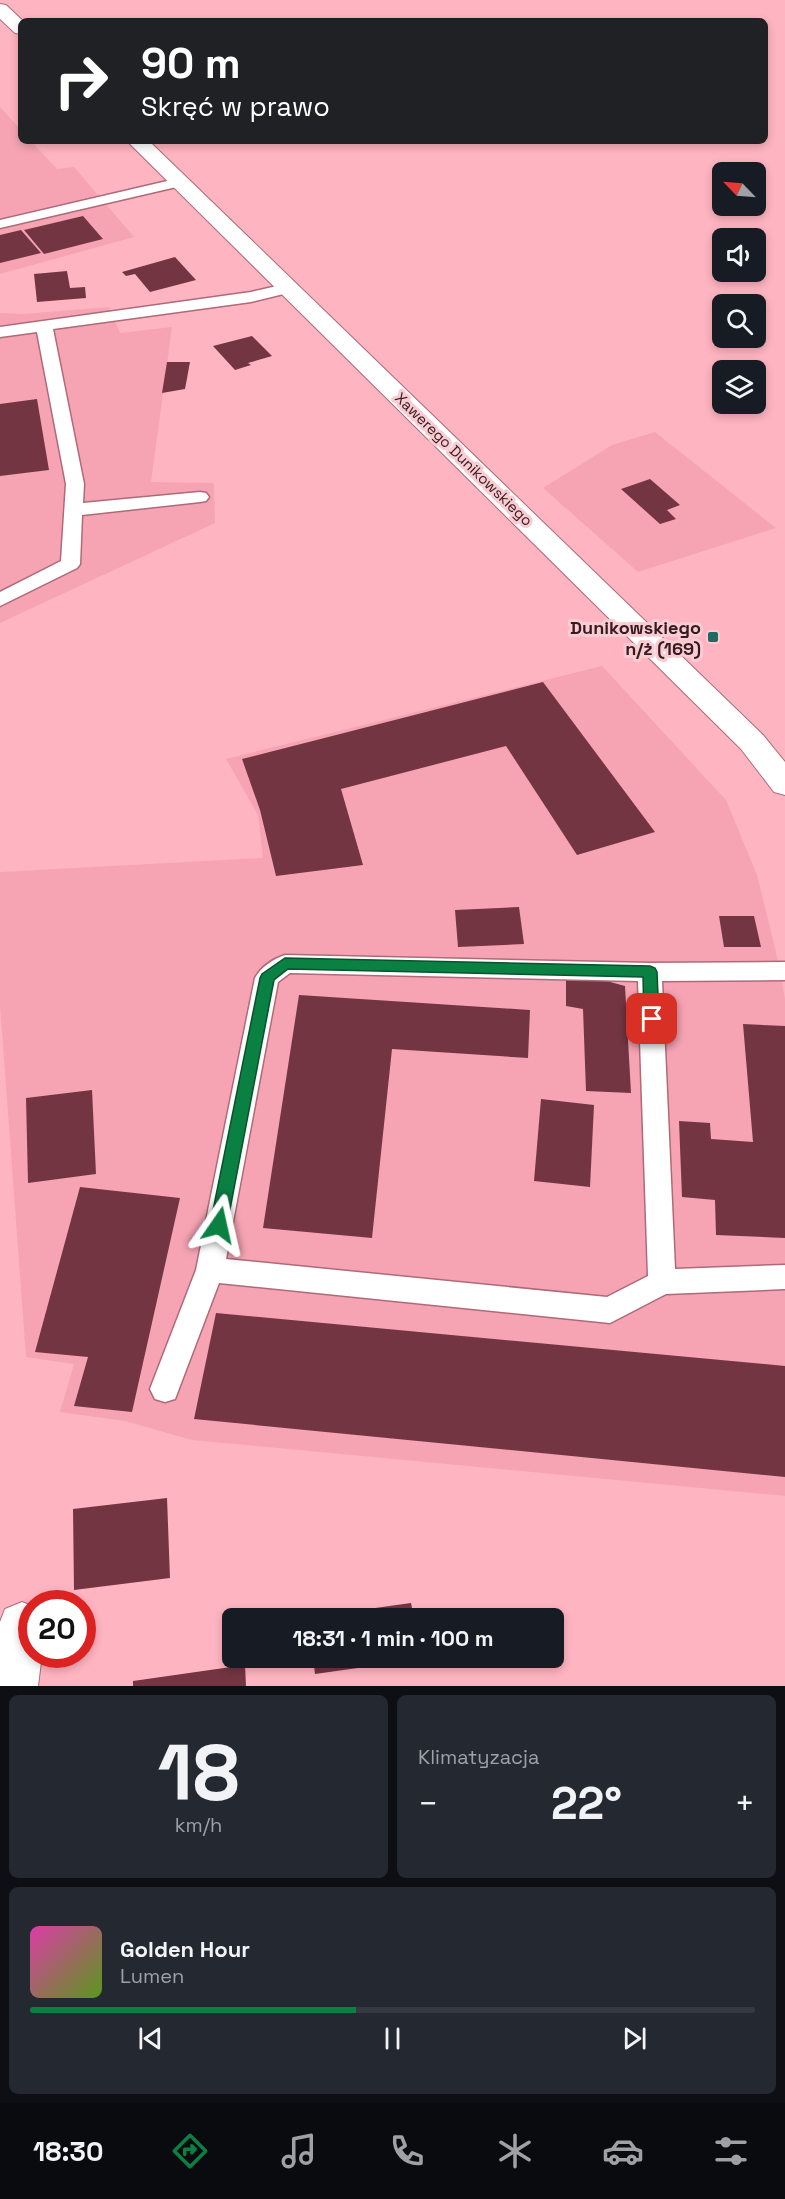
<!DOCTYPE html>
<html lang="pl">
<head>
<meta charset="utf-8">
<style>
	:root { --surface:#171b24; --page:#242831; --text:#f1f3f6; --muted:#9ea1a6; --line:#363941; --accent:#0b8043 }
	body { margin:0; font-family:"Space Grotesk",sans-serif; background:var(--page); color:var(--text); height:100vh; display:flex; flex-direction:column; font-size:22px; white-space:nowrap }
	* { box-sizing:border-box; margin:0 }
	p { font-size:20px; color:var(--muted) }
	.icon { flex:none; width:33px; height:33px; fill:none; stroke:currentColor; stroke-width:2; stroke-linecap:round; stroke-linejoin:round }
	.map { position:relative; height:1686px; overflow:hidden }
	.drawer { display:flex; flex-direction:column; gap:9px; padding:9px; background:#0d0f14; flex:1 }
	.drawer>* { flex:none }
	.top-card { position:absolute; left:18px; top:18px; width:750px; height:126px; border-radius:9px; box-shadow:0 3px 9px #0003; background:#202124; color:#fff; overflow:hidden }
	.needle { width:39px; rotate:295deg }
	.fabs { position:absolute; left:712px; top:162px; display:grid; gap:12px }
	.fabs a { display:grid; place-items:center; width:54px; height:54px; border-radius:9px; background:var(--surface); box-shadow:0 3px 9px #0003; font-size:30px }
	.speed { position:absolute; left:18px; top:1590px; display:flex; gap:12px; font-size:30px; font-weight:700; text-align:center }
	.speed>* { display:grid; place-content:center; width:78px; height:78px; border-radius:50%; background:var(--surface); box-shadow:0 3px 9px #0003; line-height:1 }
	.speed .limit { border:9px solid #d22; background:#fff; color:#111 }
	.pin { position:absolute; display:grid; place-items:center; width:51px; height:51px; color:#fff; margin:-26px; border-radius:12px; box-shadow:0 3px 9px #0006 }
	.me { position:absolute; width:66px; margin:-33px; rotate:11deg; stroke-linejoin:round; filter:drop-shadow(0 0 4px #0008) }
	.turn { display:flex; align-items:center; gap:21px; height:126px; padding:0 24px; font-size:27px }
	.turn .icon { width:78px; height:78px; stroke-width:2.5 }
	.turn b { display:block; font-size:42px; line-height:51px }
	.big { font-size:45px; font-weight:800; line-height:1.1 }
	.drawer .card { flex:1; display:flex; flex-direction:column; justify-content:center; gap:9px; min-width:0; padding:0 21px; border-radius:9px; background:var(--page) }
	.drawer .dial { align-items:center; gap:0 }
	.dial b { font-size:78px; line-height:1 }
	.song { display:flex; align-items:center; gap:18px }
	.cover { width:72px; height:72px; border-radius:9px; background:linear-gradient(135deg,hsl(320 70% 55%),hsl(90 70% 35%)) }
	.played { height:6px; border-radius:3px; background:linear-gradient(90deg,var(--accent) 45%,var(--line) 45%) }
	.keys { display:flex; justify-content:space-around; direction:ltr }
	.heat { display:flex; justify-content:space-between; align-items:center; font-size:33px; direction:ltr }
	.drawer .tiles { flex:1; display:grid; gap:9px; grid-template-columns:1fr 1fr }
	.card:last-child { grid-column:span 2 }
	.trip { position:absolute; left:222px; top:1608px; width:342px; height:60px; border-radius:9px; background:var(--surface); box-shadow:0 3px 9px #0003; font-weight:800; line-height:60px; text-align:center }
	.dock { display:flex; height:96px; justify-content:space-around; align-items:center; background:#090b0e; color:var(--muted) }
	.dock .icon { width:42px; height:42px }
	.dock .active { color:var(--accent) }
	.dock b { font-size:27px; color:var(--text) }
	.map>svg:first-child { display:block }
</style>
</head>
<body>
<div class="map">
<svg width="785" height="1686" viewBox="0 0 785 1686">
	<rect width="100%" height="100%" fill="#ffb4c1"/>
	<g fill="#f6a4b3">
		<polygon points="0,107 21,130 21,141 31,141 57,169 74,167 134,237 0,274"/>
		<polygon points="109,307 120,333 172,327 151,482 214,483 215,523 0,623 0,313 24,314"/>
		<polygon points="655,432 776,528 638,572 543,488 612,445"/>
		<polygon points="602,666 726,800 757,875 776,952 785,999 785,1496 192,1440 125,1421 60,1412 74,1364 26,1357 0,1005 0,872 263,858 258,815 226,759"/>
	</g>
	<g fill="#743543">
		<polygon points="83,216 103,239 44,254 24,230"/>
		<polygon points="21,230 41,253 0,263 0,235"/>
		<polygon points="175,257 196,280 150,292 135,274 126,276 122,272"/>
		<polygon points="67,271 70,288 85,287 86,298 37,302 34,274"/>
		<polygon points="252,336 272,356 248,363 251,365 235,370 213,346"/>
		<polygon points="167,362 190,362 185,389 162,393"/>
		<polygon points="37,399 49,470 0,476 0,404"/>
		<polygon points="650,479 680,505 667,510 676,519 660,524 621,489"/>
		<polygon points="543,682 655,832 577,855 506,746 341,789 363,865 276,876 260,810 242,759"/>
		<polygon points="519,907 524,944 458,947 455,910"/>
		<polygon points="719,916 754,916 761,947 724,947"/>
		<polygon points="566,979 603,980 625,986 631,1093 586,1091 583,1009 566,1006"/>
		<polygon points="299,995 530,1010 528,1058 392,1049 372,1238 263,1228"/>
		<polygon points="743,1024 785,1026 785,1238 716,1235 715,1200 682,1197 679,1121 710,1123 711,1139 753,1142"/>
		<polygon points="92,1090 96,1174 28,1183 26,1098"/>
		<polygon points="541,1099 594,1105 590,1187 534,1181"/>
		<polygon points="80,1187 180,1198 132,1412 74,1406 88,1357 35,1352"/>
		<polygon points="216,1313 785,1366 785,1477 194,1419"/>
		<polygon points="167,1498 170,1578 74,1590 73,1509"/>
		<polygon points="411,1603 414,1618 311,1618 311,1617"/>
		<polygon points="313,1658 422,1658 422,1659 315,1674"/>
		<polygon points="245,1665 246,1686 133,1686 133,1681"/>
	</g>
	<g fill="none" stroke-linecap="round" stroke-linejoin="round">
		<g stroke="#af6a77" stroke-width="3">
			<g id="lane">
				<polygon points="180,178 187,182 185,185 0,228 0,220"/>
				<polygon points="290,283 298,288 296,291 251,302 53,329 84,484 83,503 200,492 206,493 209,497 206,501 200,502 82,515 80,564 77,568 0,606 0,592 61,561 66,484 37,332 0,337 0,327 251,292"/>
				<path d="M285,955L650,963L785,962V980L662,981L675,1269L785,1265V1289L666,1294L610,1323L219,1283L175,1399L165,1402L155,1399L150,1389L196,1270L255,978C261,967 273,959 285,955ZM290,973L638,981L648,1276L607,1297L226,1259L278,982Z"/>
			</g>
		</g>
		<g stroke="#af6a77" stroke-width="2">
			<polygon id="street" points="22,1602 32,1606 32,1654 42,1654 38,1686 0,1686 0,1622 5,1609"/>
		</g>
		<g stroke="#af6a77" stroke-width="2">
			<g id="secondary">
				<polygon points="0,4 6,5 23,21 21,21 21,34 15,33 0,19"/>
				<polygon points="127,141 149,141 763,735 785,762 785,795 774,792 741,749"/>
			</g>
		</g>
		<use href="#lane" fill="#fff" fill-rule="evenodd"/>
		<use href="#street" fill="#fff" fill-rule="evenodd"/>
		<use href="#secondary" fill="#fff" fill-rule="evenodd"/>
	</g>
	<polygon fill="#0b8043" stroke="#07532c" stroke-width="1.5" points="285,958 650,966 655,968 657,972 659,1019 657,1024 646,1024 644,1019 643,977 288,969 274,980 227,1225 225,1230 219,1232 213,1230 210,1225 260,978 262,974"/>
	<rect fill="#206a64" stroke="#f9cbd2" stroke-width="2" x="707" y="631" width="12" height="12" rx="3"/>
	<g text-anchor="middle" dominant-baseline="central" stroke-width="6" stroke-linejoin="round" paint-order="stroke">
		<g font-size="15" fill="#351a1f" stroke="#f9cbd2">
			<text transform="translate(464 459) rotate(44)">Xawerego Dunikowskiego</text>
		</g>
		<g font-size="18" font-weight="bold" fill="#351a1f" stroke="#f9cbd2" text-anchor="end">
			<text x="701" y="627">Dunikowskiego<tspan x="701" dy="21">n/ż (169)</tspan></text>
		</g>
	</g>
</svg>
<div class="fabs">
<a><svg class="needle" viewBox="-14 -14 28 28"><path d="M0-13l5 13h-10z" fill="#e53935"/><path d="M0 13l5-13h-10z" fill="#9ea1a6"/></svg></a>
<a><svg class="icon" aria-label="sound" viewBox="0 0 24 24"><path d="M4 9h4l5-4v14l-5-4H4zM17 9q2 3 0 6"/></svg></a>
<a><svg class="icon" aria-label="search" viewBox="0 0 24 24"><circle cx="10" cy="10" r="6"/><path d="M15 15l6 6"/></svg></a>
<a><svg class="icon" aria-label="layers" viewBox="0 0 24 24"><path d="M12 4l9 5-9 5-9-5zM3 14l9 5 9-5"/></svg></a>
</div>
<div class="speed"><div class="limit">20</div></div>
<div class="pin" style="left:652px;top:1019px;background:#d93025"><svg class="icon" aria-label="arrive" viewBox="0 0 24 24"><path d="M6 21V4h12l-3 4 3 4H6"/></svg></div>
<svg class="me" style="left:219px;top:1225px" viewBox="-20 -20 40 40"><path d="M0-17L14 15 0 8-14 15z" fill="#0b8043" stroke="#fff" stroke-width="4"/></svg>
<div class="trip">18:31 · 1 min · 100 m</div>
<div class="top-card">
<div class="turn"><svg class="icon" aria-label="right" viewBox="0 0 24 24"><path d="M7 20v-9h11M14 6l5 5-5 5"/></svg><div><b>90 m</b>Skręć w prawo</div></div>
</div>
</div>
<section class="drawer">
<div class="tiles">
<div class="card dial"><b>18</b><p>km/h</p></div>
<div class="card"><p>Klimatyzacja</p>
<div class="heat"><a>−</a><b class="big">22°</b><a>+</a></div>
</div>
<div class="card">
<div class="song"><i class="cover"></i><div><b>Golden Hour</b><p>Lumen</p></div></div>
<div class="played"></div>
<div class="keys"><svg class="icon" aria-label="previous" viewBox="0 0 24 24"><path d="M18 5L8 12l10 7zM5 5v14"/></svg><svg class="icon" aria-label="pause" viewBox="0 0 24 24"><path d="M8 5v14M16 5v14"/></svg><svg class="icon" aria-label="next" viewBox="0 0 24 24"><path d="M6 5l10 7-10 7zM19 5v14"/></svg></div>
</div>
</div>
</section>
<nav class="dock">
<b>18:30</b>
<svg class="icon active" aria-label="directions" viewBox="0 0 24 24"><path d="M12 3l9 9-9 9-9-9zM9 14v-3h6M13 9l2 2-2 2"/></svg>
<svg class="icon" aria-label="music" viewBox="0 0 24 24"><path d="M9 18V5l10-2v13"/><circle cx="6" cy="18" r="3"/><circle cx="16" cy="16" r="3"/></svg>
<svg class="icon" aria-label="phone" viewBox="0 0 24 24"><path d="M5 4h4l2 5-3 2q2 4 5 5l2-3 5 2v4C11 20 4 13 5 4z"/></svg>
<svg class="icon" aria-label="climate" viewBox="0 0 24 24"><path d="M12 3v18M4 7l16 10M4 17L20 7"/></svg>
<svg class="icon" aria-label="car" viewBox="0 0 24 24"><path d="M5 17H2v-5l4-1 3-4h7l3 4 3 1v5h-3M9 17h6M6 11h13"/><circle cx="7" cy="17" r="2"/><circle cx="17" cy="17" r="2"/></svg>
<svg class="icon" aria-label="filters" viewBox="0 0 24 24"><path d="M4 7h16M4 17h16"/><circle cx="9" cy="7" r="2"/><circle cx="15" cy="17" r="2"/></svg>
</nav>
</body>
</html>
